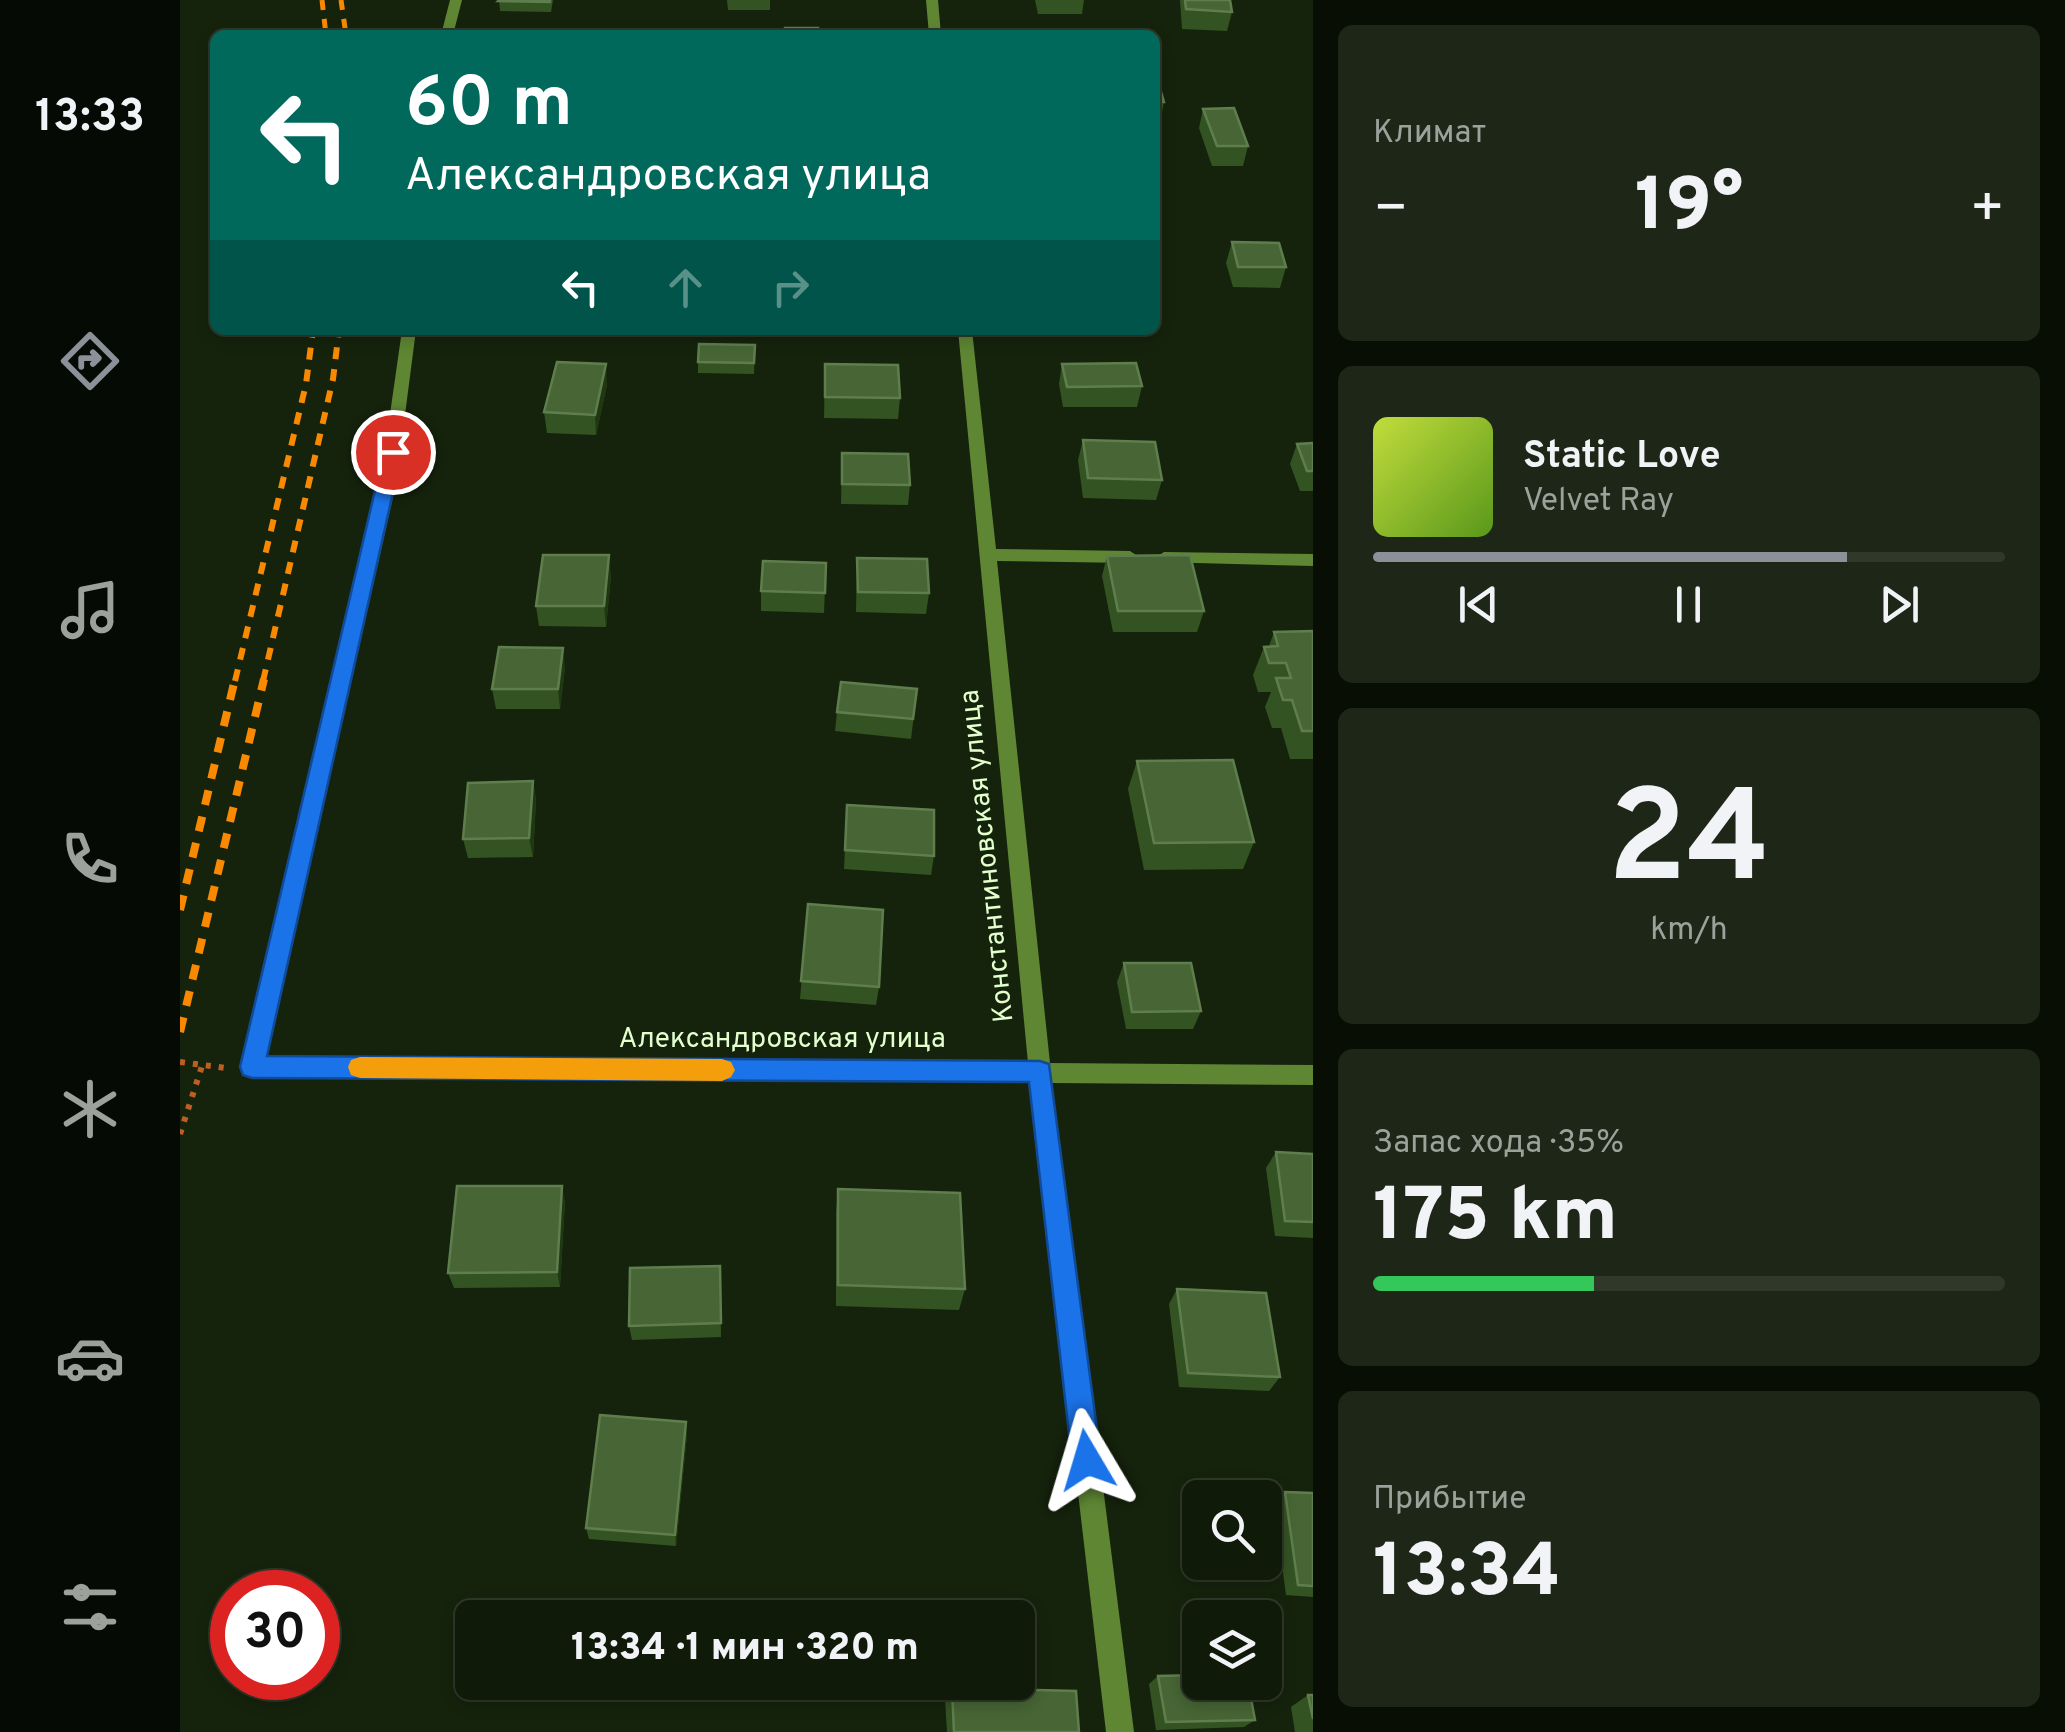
<!DOCTYPE html>
<html lang="ru">
<head>
<meta charset="utf-8">
<style>
	:root { --surface:#101a09; --page:#1e2717; --text:#f1f3f6; --muted:#9ca19c; --line:#30382a; --accent:#8c9099 }
	body { margin:0; font-family:Overpass,sans-serif; background:var(--page); color:var(--text); height:100vh; display:flex; flex-direction:column; font-size:38px; white-space:nowrap }
	* { box-sizing:border-box; margin:0 }
	p { font-size:32px; color:var(--muted) }
	.icon { flex:none; width:55px; height:55px; fill:none; stroke:currentColor; stroke-width:2; stroke-linecap:round; stroke-linejoin:round }
	.map { position:relative; flex:1; overflow:hidden }
	.drawer { display:flex; flex-direction:column; gap:25px; padding:25px; background:#090e05; width:752px }
	.drawer>* { flex:none }
	.banner { position:absolute; left:30px; top:30px; width:950px; height:305px; border-radius:15px; box-shadow:0 5px 15px #0003,0 0 0 2px var(--line); background:#00695c; color:#fff; overflow:hidden }
	.buttons { position:absolute; left:1002px; top:1480px; display:grid; gap:20px }
	.buttons a { display:grid; place-items:center; width:100px; height:100px; border-radius:15px; background:var(--surface); box-shadow:0 5px 15px #0003,0 0 0 2px var(--line); font-size:50px }
	.speed { position:absolute; left:30px; top:1570px; display:flex; gap:20px; font-size:50px; font-weight:700; text-align:center }
	.speed>* { display:grid; place-content:center; width:130px; height:130px; border-radius:50%; background:var(--surface); box-shadow:0 5px 15px #0003,0 0 0 2px var(--line); line-height:1 }
	.speed .limit { border:15px solid #d22; background:#fff; color:#111 }
	.pin { position:absolute; display:grid; place-items:center; width:85px; height:85px; color:#fff; margin:-42px; border:5px solid #fff; border-radius:50%; box-shadow:0 2px 10px #0007 }
	.me { position:absolute; width:110px; margin:-55px; rotate:353deg; stroke-linejoin:round; filter:drop-shadow(0 0 8px #0008) }
	.turn { display:flex; align-items:center; gap:35px; height:210px; padding:0 30px; font-size:45px }
	.turn .icon { width:130px; height:130px; stroke-width:2.5 }
	.turn b { display:block; font-size:70px; line-height:85px }
	.lanes { display:flex; align-items:center; height:95px; padding:0 30px; background:#0003; justify-content:center; gap:50px; direction:ltr }
	.lanes .off { opacity:.35 }
	.big { font-size:75px; font-weight:800; line-height:1.1 }
	.drawer .widget { flex:1; display:flex; flex-direction:column; justify-content:center; gap:15px; min-width:0; padding:0 35px; border-radius:15px; background:var(--page) }
	.drawer .dial { align-items:center; gap:0 }
	.dial b { font-size:130px; line-height:1 }
	.song { display:flex; align-items:center; gap:30px }
	.cover { width:120px; height:120px; border-radius:15px; background:linear-gradient(135deg,hsl(70 70% 55%),hsl(90 70% 35%)) }
	.played { height:10px; border-radius:5px; background:linear-gradient(90deg,var(--accent) 75%,var(--line) 75%) }
	.keys { display:flex; justify-content:space-around; direction:ltr }
	.heat { display:flex; justify-content:space-between; align-items:center; font-size:55px; direction:ltr }
	.charge { height:15px; border-radius:8px; background:linear-gradient(90deg,#34c759 35%,var(--line) 0) }
	.trip { position:absolute; left:275px; top:1600px; width:580px; height:100px; border-radius:15px; background:var(--surface); box-shadow:0 5px 15px #0003,0 0 0 2px var(--line); font-weight:800; line-height:100px; text-align:center }
	main { display:flex; flex:1; min-height:0 }
	.tab-bar { display:flex; flex-direction:column; width:180px; justify-content:space-around; align-items:center; background:#060a04; color:var(--muted) }
	.tab-bar .icon { width:70px; height:70px }
	.tab-bar .active { color:var(--accent) }
	.tab-bar b { font-size:45px; color:var(--text) }
	.map>svg:first-child { display:block }
</style>
</head>
<body>
<main>
<nav class="tab-bar">
<b>13:33</b>
<svg class="icon active" aria-label="directions" viewBox="0 0 24 24"><path d="M12 3l9 9-9 9-9-9zM9 14v-3h6M13 9l2 2-2 2"/></svg>
<svg class="icon" aria-label="music" viewBox="0 0 24 24"><path d="M9 18V5l10-2v13"/><circle cx="6" cy="18" r="3"/><circle cx="16" cy="16" r="3"/></svg>
<svg class="icon" aria-label="phone" viewBox="0 0 24 24"><path d="M5 4h4l2 5-3 2q2 4 5 5l2-3 5 2v4C11 20 4 13 5 4z"/></svg>
<svg class="icon" aria-label="climate" viewBox="0 0 24 24"><path d="M12 3v18M4 7l16 10M4 17L20 7"/></svg>
<svg class="icon" aria-label="car" viewBox="0 0 24 24"><path d="M5 17H2v-5l4-1 3-4h7l3 4 3 1v5h-3M9 17h6M6 11h13"/><circle cx="7" cy="17" r="2"/><circle cx="17" cy="17" r="2"/></svg>
<svg class="icon" aria-label="filters" viewBox="0 0 24 24"><path d="M4 7h16M4 17h16"/><circle cx="9" cy="7" r="2"/><circle cx="15" cy="17" r="2"/></svg>
</nav>
<div class="map">
<svg width="1133" height="1732" viewBox="0 0 1133 1732">
	<rect width="100%" height="100%" fill="#15230c"/>
	<g fill="none" stroke-linecap="round" stroke-linejoin="round">
		<g stroke="#bd5f24" stroke-width="6" stroke-dasharray="5 8" stroke-linecap="butt">
			<polyline points="0,1062 46,1068"/>
			<polyline points="0,1134 22,1066"/>
		</g>
		<g fill="#5e8633" fill-rule="evenodd">
			<polygon points="270,0 282,0 273,35 261,35"/>
			<polygon points="746,0 758,0 761,35 749,35"/>
			<polygon points="222,330 236,330 216,484 85,1058 848,1063 778,330 792,330 816,549 950,551 959,557 950,563 817,561 870,1063 1133,1065 1133,1085 872,1083 954,1732 926,1732 850,1082 72,1077 64,1074 61,1067 200,484"/>
			<polygon points="984,552 1133,554 1133,566 978,562 975,558"/>
		</g>
		<g stroke="#f98900" stroke-width="5" stroke-dasharray="10 9" stroke-linecap="butt">
			<polyline points="142,0 146,35"/>
			<polyline points="161,0 166,35"/>
		</g>
		<g stroke="#f98900" stroke-width="6" stroke-dasharray="12 10" stroke-linecap="butt">
			<polyline points="55,681 126,384 133,330"/>
			<polyline points="83,681 153,379 159,330"/>
		</g>
		<g stroke="#f98900" stroke-width="8" stroke-dasharray="15 12" stroke-linecap="butt">
			<polyline points="0,910 55,679"/>
			<polyline points="0,1032 84,679"/>
		</g>
	</g>
	<g fill="#345323">
		<polygon points="319,0 373,0 371,12 320,11"/>
		<polygon points="547,0 590,0 590,10 548,10"/>
		<polygon points="855,0 904,0 902,14 858,14"/>
		<polygon points="1000,0 1050,0 1052,12 1047,31 1002,29"/>
		<polygon points="975,78 984,102 980,122 975,122"/>
		<polygon points="1023,109 1068,146 1063,166 1032,166 1019,128"/>
		<polygon points="1052,242 1106,267 1100,288 1053,287 1046,263"/>
		<polygon points="575,345 574,374 518,373 518,362"/>
		<polygon points="645,364 720,398 718,419 644,418"/>
		<polygon points="882,364 962,386 957,407 883,407 879,384"/>
		<polygon points="427,385 416,435 367,433 364,412"/>
		<polygon points="903,440 982,480 976,500 903,498 898,460"/>
		<polygon points="1133,443 1133,491 1120,491 1110,464 1117,444"/>
		<polygon points="662,453 730,485 728,505 661,504"/>
		<polygon points="927,556 1024,611 1017,632 933,632 922,576"/>
		<polygon points="677,558 749,593 746,614 676,612"/>
		<polygon points="646,563 644,613 581,611 581,591"/>
		<polygon points="431,576 426,627 359,626 356,606"/>
		<polygon points="1133,631 1133,759 1110,759 1101,728 1092,728 1085,707 1091,692 1078,692 1073,675 1084,647 1089,646 1094,632"/>
		<polygon points="385,668 380,709 316,709 312,689"/>
		<polygon points="737,689 731,739 655,731 657,712"/>
		<polygon points="957,761 1074,842 1063,869 964,870 948,789"/>
		<polygon points="353,781 356,800 353,857 288,858 283,839"/>
		<polygon points="667,805 754,856 751,875 664,869"/>
		<polygon points="628,904 699,987 696,1005 620,999"/>
		<polygon points="944,963 1021,1011 1013,1029 946,1029 937,982"/>
		<polygon points="1096,1152 1133,1154 1133,1238 1095,1236 1086,1168"/>
		<polygon points="658,1189 785,1289 779,1310 656,1306 656,1212"/>
		<polygon points="385,1201 380,1287 274,1288 268,1273"/>
		<polygon points="540,1266 541,1337 452,1340 449,1326"/>
		<polygon points="997,1289 1100,1377 1089,1391 999,1387 989,1304"/>
		<polygon points="507,1434 496,1546 409,1539 406,1528"/>
		<polygon points="1105,1492 1133,1493 1133,1597 1106,1595 1094,1503"/>
		<polygon points="978,1676 1075,1720 1064,1727 976,1730 969,1684"/>
		<polygon points="772,1688 899,1732 767,1732 765,1699"/>
		<polygon points="1128,1695 1133,1695 1133,1732 1115,1732 1111,1707"/>
	</g>
	<g fill="#203812">
		<polygon points="426,364 427,385 416,435 415,415"/>
		<polygon points="429,555 431,576 426,627 424,606"/>
		<polygon points="383,648 385,668 380,709 378,689"/>
		<polygon points="353,781 356,800 353,857 349,838"/>
		<polygon points="382,1186 385,1201 380,1287 377,1272"/>
		<polygon points="506,1422 507,1434 496,1546 495,1535"/>
	</g>
	<g fill="#476535" stroke="#5f7e4d" stroke-width="2.5">
		<polygon points="319,0 370,0 370,2 318,1"/>
		<polygon points="1005,0 1050,0 1052,12 1006,9"/>
		<rect x="605" y="28" width="33" height="7"/>
		<polygon points="305,30 366,30 365,35 304,35"/>
		<polygon points="975,78 977,78 984,102 975,102"/>
		<polygon points="1054,108 1068,146 1037,146 1023,109"/>
		<polygon points="1052,242 1099,243 1106,267 1058,267"/>
		<polygon points="519,344 575,345 574,363 518,362"/>
		<polygon points="377,362 426,364 415,415 364,412"/>
		<polygon points="956,363 962,386 887,387 882,364"/>
		<polygon points="645,364 718,365 720,398 645,397"/>
		<polygon points="903,440 975,442 982,480 908,478"/>
		<polygon points="1133,443 1133,471 1127,471 1117,444"/>
		<polygon points="662,453 728,454 730,485 662,484"/>
		<polygon points="363,555 429,555 424,606 356,606"/>
		<polygon points="1010,555 1024,611 938,611 927,556"/>
		<polygon points="677,558 747,559 749,593 678,592"/>
		<polygon points="583,561 646,563 645,593 581,591"/>
		<polygon points="1133,631 1133,731 1122,731 1112,700 1103,700 1096,678 1111,678 1106,663 1089,663 1084,647 1098,646 1094,632"/>
		<polygon points="319,647 383,648 378,689 312,689"/>
		<polygon points="661,682 737,689 733,719 657,712"/>
		<polygon points="1053,760 1074,842 974,843 957,761"/>
		<polygon points="353,781 349,838 283,839 288,783"/>
		<polygon points="667,805 754,810 754,856 665,850"/>
		<polygon points="628,904 703,910 699,987 621,981"/>
		<polygon points="944,963 1011,963 1021,1011 952,1012"/>
		<polygon points="1096,1152 1133,1154 1133,1222 1105,1221"/>
		<polygon points="277,1186 382,1186 377,1272 268,1273"/>
		<polygon points="658,1189 780,1193 785,1289 658,1285"/>
		<polygon points="540,1266 541,1323 449,1326 450,1268"/>
		<polygon points="997,1289 1086,1293 1100,1377 1008,1373"/>
		<polygon points="420,1415 506,1422 495,1535 406,1528"/>
		<polygon points="1105,1492 1133,1493 1133,1586 1118,1585"/>
		<polygon points="1020,1675 1020,1682 1068,1682 1075,1720 986,1722 978,1676"/>
		<polygon points="772,1688 896,1691 899,1732 774,1732"/>
		<polygon points="1128,1695 1133,1695 1133,1719"/>
	</g>
	<polygon fill="#1a73e8" stroke="#114b97" stroke-width="2.5" points="213,446 222,452 87,1056 860,1061 869,1064 921,1460 917,1470 907,1475 896,1470 892,1460 849,1082 72,1078 63,1075 60,1067 204,452"/>
	<polygon fill="#f59e0b" points="180,1057 542,1059 551,1062 555,1070 551,1077 542,1081 180,1078 171,1075 168,1067 171,1060"/>
	<g text-anchor="middle" dominant-baseline="central" stroke-width="10" stroke-linejoin="round" paint-order="stroke">
		<g font-size="28" fill="#e3ffce" stroke="#15230c">
			<text transform="translate(808 856) rotate(-96)">Константиновская улица</text>
			<text x="602" y="1040">Александровская улица</text>
		</g>
	</g>
</svg>
<div class="buttons">
<a><svg class="icon" aria-label="search" viewBox="0 0 24 24"><circle cx="10" cy="10" r="6"/><path d="M15 15l6 6"/></svg></a>
<a><svg class="icon" aria-label="layers" viewBox="0 0 24 24"><path d="M12 4l9 5-9 5-9-5zM3 14l9 5 9-5"/></svg></a>
</div>
<div class="speed"><div class="limit">30</div></div>
<div class="pin" style="left:213px;top:452px;background:#d93025"><svg class="icon" aria-label="arrive" viewBox="0 0 24 24"><path d="M6 21V4h12l-3 4 3 4H6"/></svg></div>
<svg class="me" style="left:907px;top:1460px" viewBox="-20 -20 40 40"><path d="M0-17L14 15 0 8-14 15z" fill="#1a73e8" stroke="#fff" stroke-width="4"/></svg>
<div class="trip">13:34 · 1 мин · 320 m</div>
<div class="banner">
<div class="turn"><svg class="icon" aria-label="left" viewBox="0 0 24 24"><path d="M17 20v-9H6M10 6l-5 5 5 5"/></svg><div><b>60 m</b>Александровская улица</div></div>
<div class="lanes"><svg class="icon" aria-label="left" viewBox="0 0 24 24"><path d="M17 20v-9H6M10 6l-5 5 5 5"/></svg><svg class="icon off" aria-label="ahead" viewBox="0 0 24 24"><path d="M12 20V5M6 11l6-6 6 6"/></svg><svg class="icon off" aria-label="right" viewBox="0 0 24 24"><path d="M7 20v-9h11M14 6l5 5-5 5"/></svg></div>
</div>
</div>
<section class="drawer">
<div class="widget"><p>Климат</p>
<div class="heat"><a>−</a><b class="big">19°</b><a>+</a></div>
</div>
<div class="widget">
<div class="song"><i class="cover"></i><div><b>Static Love</b><p>Velvet Ray</p></div></div>
<div class="played"></div>
<div class="keys"><svg class="icon" aria-label="previous" viewBox="0 0 24 24"><path d="M18 5L8 12l10 7zM5 5v14"/></svg><svg class="icon" aria-label="pause" viewBox="0 0 24 24"><path d="M8 5v14M16 5v14"/></svg><svg class="icon" aria-label="next" viewBox="0 0 24 24"><path d="M6 5l10 7-10 7zM19 5v14"/></svg></div>
</div>
<div class="widget dial"><b>24</b><p>km/h</p></div>
<div class="widget"><p>Запас хода · 35%</p><b class="big">175 km</b><div class="charge"></div></div>
<div class="widget"><p>Прибытие</p><b class="big">13:34</b></div>
</section>
</main>
</body>
</html>
